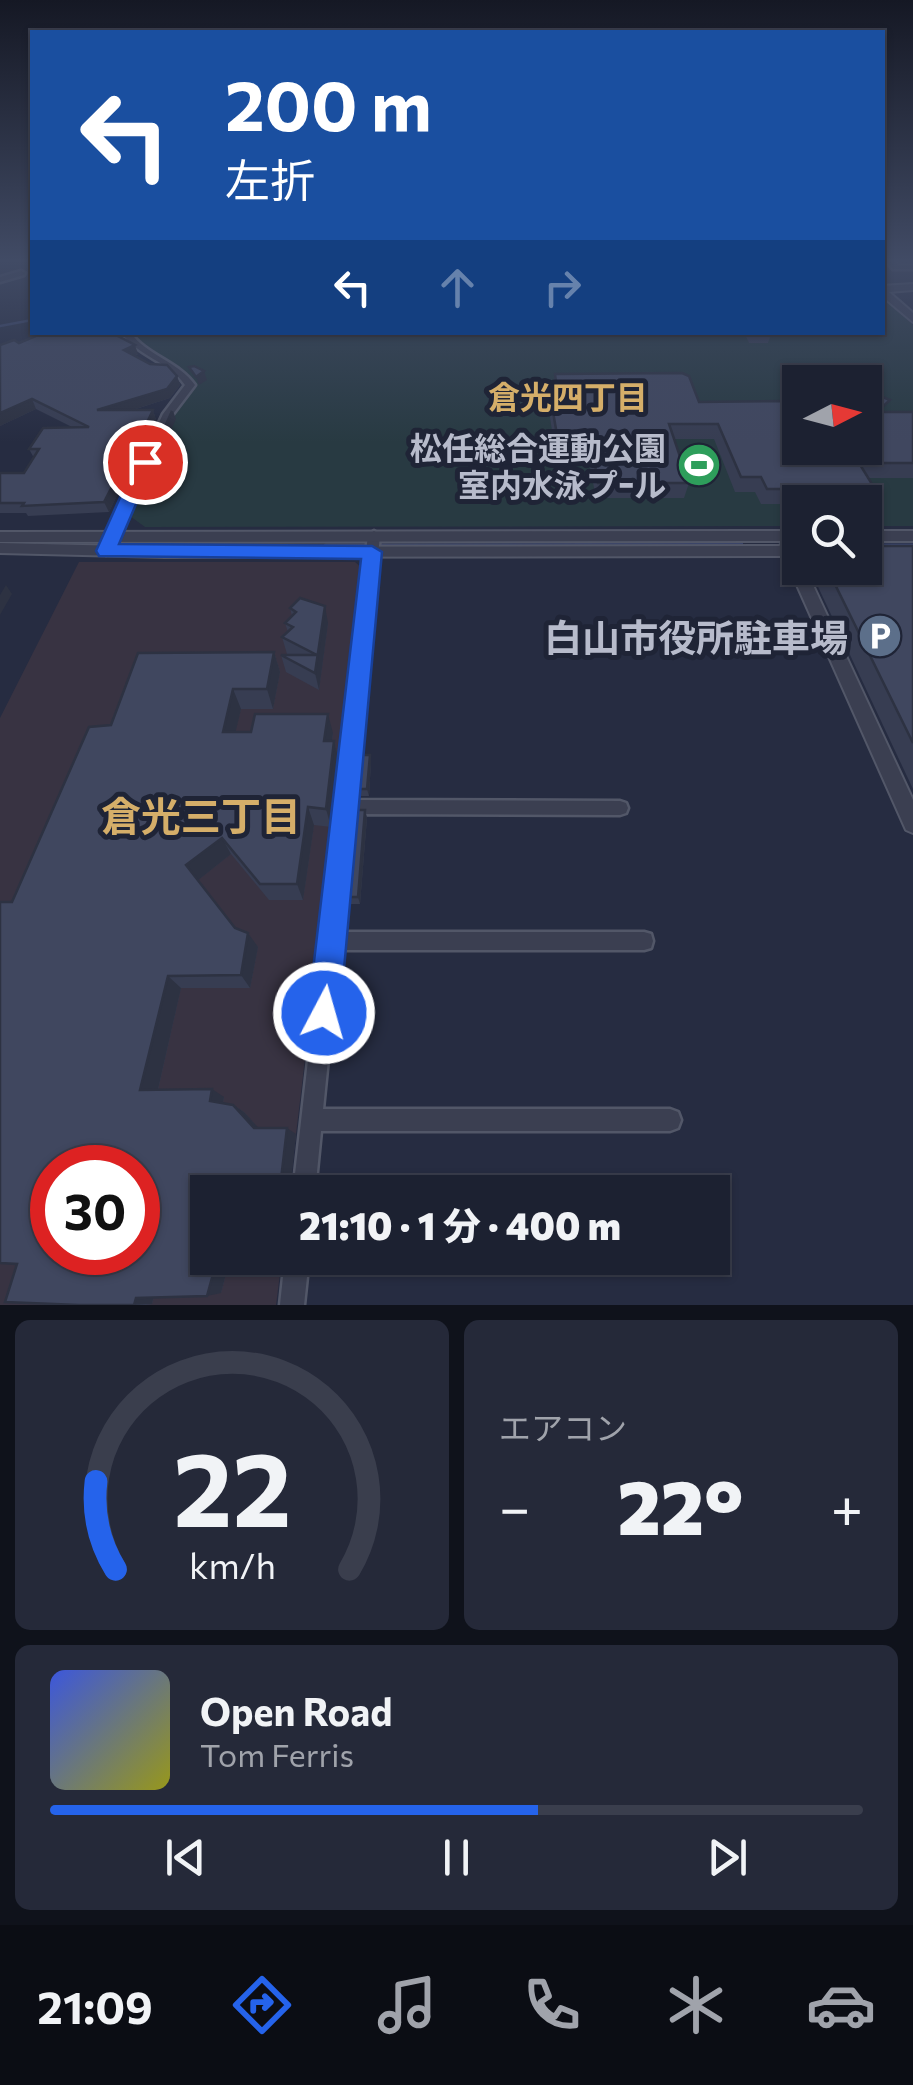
<!DOCTYPE html>
<html lang="ja">
<head>
<meta charset="utf-8">
<style>
	:root { --surface:#1c2131; --page:#252939; --text:#f1f3f6; --muted:#a0a3ab; --line:#3a3e4d; --accent:#2563eb }
	body { margin:0; font-family:Commissioner,"Noto Sans JP",sans-serif; background:var(--page); color:var(--text); height:100vh; display:flex; flex-direction:column; font-size:38px; white-space:nowrap }
	* { box-sizing:border-box; margin:0 }
	p { font-size:32px; color:var(--muted) }
	.icon { flex:none; width:55px; height:55px; fill:none; stroke:currentColor; stroke-width:2; stroke-linecap:round; stroke-linejoin:round }
	.map { position:relative; height:1305px; overflow:hidden }
	.drawer { display:flex; flex-direction:column; gap:15px; padding:15px; background:#0f121b; flex:1 }
	.drawer>* { flex:none }
	.guide { position:absolute; left:30px; top:30px; width:855px; height:305px; border-radius:0px; box-shadow:0 2px 8px #0004,0 0 0 2px var(--line); background:#1a4fa0; color:#fff; overflow:hidden }
	.needle { width:65px; rotate:84deg }
	.buttons { position:absolute; left:782px; top:365px; display:grid; gap:20px }
	.buttons a { display:grid; place-items:center; width:100px; height:100px; border-radius:0px; background:var(--surface); box-shadow:0 2px 8px #0004,0 0 0 2px var(--line); font-size:50px }
	.speed { position:absolute; left:30px; top:1145px; display:flex; gap:20px; font-size:50px; font-weight:700; text-align:center }
	.speed>* { display:grid; place-content:center; width:130px; height:130px; border-radius:50%; background:var(--surface); box-shadow:0 2px 8px #0004,0 0 0 2px var(--line); line-height:1 }
	.speed .limit { border:15px solid #d22; background:#fff; color:#111 }
	.pin { position:absolute; display:grid; place-items:center; width:85px; height:85px; color:#fff; margin:-42px; border:5px solid #fff; border-radius:50%; box-shadow:0 2px 10px #0007 }
	.me { position:absolute; width:110px; margin:-55px; rotate:6deg; stroke-linejoin:round; filter:drop-shadow(0 0 8px #0008) }
	.turn { display:flex; align-items:center; gap:35px; height:210px; padding:0 30px; font-size:45px }
	.turn .icon { width:130px; height:130px; stroke-width:2.5 }
	.turn b { display:block; font-size:70px; line-height:85px }
	.lanes { display:flex; align-items:center; height:95px; padding:0 30px; background:#0003; justify-content:center; gap:50px; direction:ltr }
	.lanes .off { opacity:.35 }
	.big { font-size:75px; font-weight:800; line-height:1.1 }
	.drawer .card { flex:1; display:flex; flex-direction:column; justify-content:center; gap:15px; min-width:0; padding:0 35px; border-radius:15px; background:var(--page) }
	.drawer .dial { align-items:center; gap:0 }
	.dial svg { height:260px; overflow:visible; fill:none; stroke:var(--line); stroke-width:7; stroke-linecap:round; text-anchor:middle }
	.dial text { fill:var(--text); stroke:none }
	.song { display:flex; align-items:center; gap:30px }
	.cover { width:120px; height:120px; border-radius:15px; background:linear-gradient(135deg,hsl(230 70% 55%),hsl(60 70% 35%)) }
	.played { height:10px; border-radius:5px; background:linear-gradient(90deg,var(--accent) 60%,var(--line) 60%) }
	.keys { display:flex; justify-content:space-around; direction:ltr }
	.heat { display:flex; justify-content:space-between; align-items:center; font-size:55px; direction:ltr }
	.drawer .tiles { flex:1; display:grid; gap:15px; grid-template-columns:1fr 1fr }
	.card:last-child { grid-column:span 2 }
	.trip { position:absolute; left:190px; top:1175px; width:540px; height:100px; border-radius:0px; background:var(--surface); box-shadow:0 2px 8px #0004,0 0 0 2px var(--line); font-weight:800; line-height:100px; text-align:center }
	.menu { display:flex; height:160px; justify-content:space-around; align-items:center; background:#0b0d14; color:var(--muted) }
	.menu .icon { width:70px; height:70px }
	.menu .active { color:var(--accent) }
	.menu b { font-size:45px; color:var(--text) }
	.map>svg:first-child { display:block }
</style>
</head>
<body>
<div class="map">
<svg width="913" height="1305" viewBox="0 0 913 1305">
	<rect width="100%" height="100%" fill="#262c41"/>
	<path fill="#383342" fill-rule="evenodd" d="M79,562H355L364,570L289,1192H208V1258H282L276,1305H0V718ZM52,1168H138V1252H52Z"/>
	<path fill="#283a42" fill-rule="evenodd" d="M883,298L913,325V526H865V502H800V526L145,527L130,516L174,416L196,384C181,359 146,356 129,333L882,332ZM800,382H865V448H800Z"/>
	<g fill="none" stroke-linecap="round" stroke-linejoin="round">
		<polyline stroke="#3a4468" stroke-width="2.5" points="0,326 32,320"/>
		<g stroke="#3a4468" stroke-width="5">
			<polyline points="326,546 364,546"/>
			<polyline points="379,546 741,545"/>
			<polyline points="865,546 913,546"/>
		</g>
		<g stroke="#525768" stroke-width="5">
			<g id="minor">
				<polygon points="885,260 892,260 898,265 913,265 913,269 893,269"/>
				<polygon points="21,271 25,273 24,275 0,282 0,277"/>
				<path d="M121,332H130C147,356 178,361 195,385L173,414L112,551L106,555L100,551L163,414L185,385C169,361 138,357 121,332Z"/>
				<polygon points="374,531 380,535 354,800 620,801 626,803 628,808 626,813 620,815 352,814 341,932 644,932 651,934 653,941 651,948 644,950 339,950 323,1109 670,1109 678,1112 681,1120 678,1128 670,1131 321,1131 315,1192 293,1192 368,535"/>
				<polygon points="285,1258 309,1258 304,1305 280,1305"/>
			</g>
		</g>
		<g stroke="#525768" stroke-width="4">
			<g id="tertiary">
				<polygon points="913,284 913,290 889,292 913,313 913,322 882,296 882,286"/>
				<polygon points="800,531 800,541 787,541 800,546 800,568 805,568 913,800 913,833 906,830 784,556 165,557 0,553 0,543 165,547 779,546 787,541 0,542 0,532"/>
				<rect x="865" y="531" width="48" height="10"/>
			</g>
		</g>
		<use href="#minor" fill="#3b3f51" fill-rule="evenodd"/>
		<use href="#tertiary" fill="#3b3f51" fill-rule="evenodd"/>
	</g>
	<g fill="#373d52">
		<polygon points="744,332 769,332 771,334 768,343 749,343"/>
		<polygon points="19,343 138,354 135,356 177,376 180,385 170,398 133,410 153,410 156,420 126,486 121,487 109,512 28,516 26,513 0,513 0,473 24,473 34,458 29,449 74,428 36,409 0,426 0,345"/>
		<polygon points="555,374 699,402 794,409 913,412 913,478 868,478 875,489 867,504 865,504 865,502 800,502 800,504 761,504 755,492 735,492 714,439 674,439 689,483 684,498 596,498 589,462 563,462 565,450 555,450 547,398 548,383 554,382"/>
		<polygon points="913,546 913,789 813,576 818,568 865,568"/>
		<polygon points="290,608 328,623 319,690 286,672 281,655 289,655 287,654 282,637 288,632 285,623 292,616"/>
		<polygon points="274,652 280,672 273,709 241,709 235,732 333,733 332,741 334,741 339,760 331,827 314,825 303,900 269,900 231,854 198,880 235,928 258,947 250,988 181,988 158,1090 224,1097 223,1103 233,1105 244,1112 258,1128 296,1134 281,1264 228,1267 221,1293 154,1297 152,1304 146,1305 79,1305 17,1264 12,902 111,725"/>
		<polygon points="370,755 371,763 369,796 358,796 356,789"/>
		<polygon points="365,810 367,818 360,904 347,904 345,897"/>
	</g>
	<g fill="#2d3242">
		<polygon points="135,345 138,354 127,359 124,350"/>
		<polygon points="204,371 207,380 199,385 196,377"/>
		<polygon points="177,376 180,385 170,398 101,420 97,410"/>
		<polygon points="32,399 36,409 0,426 0,413"/>
		<polygon points="153,410 156,420 126,486 121,477"/>
		<polygon points="173,411 176,419 155,469 150,475 147,467"/>
		<polygon points="117,477 121,487 109,512 104,502"/>
		<polygon points="6,585 12,594 0,615 0,595"/>
		<polygon points="325,606 328,623 319,690 315,673"/>
		<polygon points="274,652 280,672 273,709 267,689"/>
		<polygon points="233,689 241,709 231,751 223,732"/>
		<polygon points="328,714 333,733 329,760 324,741"/>
		<polygon points="334,741 339,760 331,827 326,809"/>
		<polygon points="370,755 371,763 369,796 367,789"/>
		<polygon points="308,807 314,825 303,900 297,884"/>
		<polygon points="365,810 367,818 360,904 358,897"/>
		<polygon points="222,838 231,854 197,881 186,865"/>
		<polygon points="248,933 258,947 250,988 241,975"/>
		<polygon points="168,976 181,988 156,1098 140,1090"/>
		<polygon points="212,1089 224,1097 222,1108 210,1101"/>
		<polygon points="233,1105 244,1112 264,1134 254,1128"/>
		<polygon points="287,1128 296,1134 290,1192 283,1192 280,1188"/>
		<polygon points="272,1258 282,1258 281,1264 270,1265"/>
		<polygon points="228,1266 221,1293 207,1296 215,1267"/>
		<polygon points="154,1295 152,1304 134,1305 136,1298"/>
	</g>
	<g fill="#40475f" stroke="#2d3242" stroke-width="2.5" fill-rule="evenodd">
		<polygon points="45,332 110,332 135,345 124,350 150,364 167,365 177,376 167,389 97,410 153,410 121,477 117,477 104,502 22,506 24,503 0,503 0,473 24,473 39,449 29,449 43,428 89,427 32,399 0,413 0,345 14,340 19,343"/>
		<polygon points="750,332 769,332 771,334 751,335"/>
		<polygon points="194,366 204,371 196,377 189,367"/>
		<polygon points="682,373 689,376 699,402 786,401 794,409 800,409 800,448 865,448 865,396 870,392 890,400 877,412 913,412 913,463 859,463 875,489 767,489 761,477 741,477 718,424 669,424 689,483 598,483 592,447 565,447 580,435 557,435 548,383 556,382 555,374"/>
		<polygon points="172,411 152,460 147,467"/>
		<polygon points="865,546 913,546 913,743 827,568 865,568"/>
		<polygon points="300,598 325,606 315,673 281,655 317,655 282,637 293,627 285,623 296,612 290,608"/>
		<path d="M274,652L267,689H233L223,732H251L255,714H328L324,741H334L326,809L308,807L297,884H260L222,838L186,865L235,928L248,933L241,975L168,976L140,1090L212,1089L210,1101L233,1105L254,1128H287L280,1188L283,1192H208V1258H272L270,1265L215,1267L207,1296L136,1298L134,1305H79L5,1302L17,1264L0,1263V902H12L89,727L111,725L138,653ZM52,1168H138V1252H52Z"/>
		<polygon points="360,755 370,755 367,789 356,789"/>
		<polygon points="354,810 365,810 358,897 345,897"/>
	</g>
	<linearGradient id="sky" x2="0" y2="1"><stop stop-color="#151824"/><stop offset="0.59" stop-color="#414b65"/><stop offset="1" stop-color="#414b65" stop-opacity="0"/></linearGradient>
	<rect width="913" height="442" fill="url(#sky)"/>
	<polygon fill="#2563eb" stroke="#184099" stroke-width="2.5" points="145,457 154,462 119,544 372,546 382,552 340,1013 336,1024 324,1029 313,1024 308,1013 361,559 99,556 96,551 136,462"/>
	<defs>
		<g id="stadium-disc" transform="scale(2.25)"><circle r="9.5" fill="#2e9e5b" stroke="#1f2436"/><path d="M0-5a6.5 5 0 1 0 0 10a6.5 5 0 1 0 0-10ZM-3.5-1.8h7v3.6h-7Z" fill="#fff"/></g>
		<g id="parking-disc" transform="scale(2.25)"><circle r="9.5" fill="#5c6f8a" stroke="#1f2436"/><path d="M-3.5-5.5H1a3.5 3.5 0 0 1 0 7H-1V5.5H-3.5ZM-1-3.4V-.6H.8a1.4 1.4 0 0 0 0-2.8Z" fill="#fff"/></g>
	</defs>
	<g fill-rule="evenodd">
		<use href="#stadium-disc" x="699" y="465"/>
		<use href="#parking-disc" x="880" y="636"/>
	</g>
	<g text-anchor="middle" dominant-baseline="central" stroke-width="10" stroke-linejoin="round" paint-order="stroke">
		<g font-size="32" font-weight="bold" fill="#d5ae69" stroke="#1f2436">
			<text x="568" y="396">倉光四丁目</text>
		</g>
		<g font-size="32" font-weight="bold" fill="#b7bbcb" stroke="#1f2436" text-anchor="end">
			<text x="666" y="447">松任総合運動公園<tspan x="666" dy="37">室内水泳プｰル</tspan></text>
		</g>
		<g font-size="38" font-weight="bold" fill="#b7bbcb" stroke="#1f2436" text-anchor="end">
			<text x="848" y="636">白山市役所駐車場</text>
		</g>
		<g font-size="40" font-weight="bold" fill="#d5ae69" stroke="#1f2436">
			<text x="201" y="814">倉光三丁目</text>
		</g>
	</g>
</svg>
<div class="buttons">
<a><svg class="needle" viewBox="-14 -14 28 28"><path d="M0-13l5 13h-10z" fill="#e53935"/><path d="M0 13l5-13h-10z" fill="#a0a3ab"/></svg></a>
<a><svg class="icon" aria-label="search" viewBox="0 0 24 24"><circle cx="10" cy="10" r="6"/><path d="M15 15l6 6"/></svg></a>
</div>
<div class="speed"><div class="limit">30</div></div>
<div class="pin" style="left:145px;top:462px;background:#d93025"><svg class="icon" aria-label="arrive" viewBox="0 0 24 24"><path d="M6 21V4h12l-3 4 3 4H6"/></svg></div>
<svg class="me" style="left:324px;top:1013px" viewBox="-20 -20 40 40"><circle r="17" fill="#2563eb" stroke="#fff" stroke-width="3"/><path d="M0-11L8 9 0 5-8 9z" fill="#fff"/></svg>
<div class="trip">21:10 · 1 分 · 400 m</div>
<div class="guide">
<div class="turn"><svg class="icon" aria-label="left" viewBox="0 0 24 24"><path d="M17 20v-9H6M10 6l-5 5 5 5"/></svg><div><b>200 m</b>左折</div></div>
<div class="lanes"><svg class="icon" aria-label="left" viewBox="0 0 24 24"><path d="M17 20v-9H6M10 6l-5 5 5 5"/></svg><svg class="icon off" aria-label="ahead" viewBox="0 0 24 24"><path d="M12 20V5M6 11l6-6 6 6"/></svg><svg class="icon off" aria-label="right" viewBox="0 0 24 24"><path d="M7 20v-9h11M14 6l5 5-5 5"/></svg></div>
</div>
</div>
<section class="drawer">
<div class="tiles">
<div class="card dial"><svg viewBox="0 0 100 80">
<path d="M14 69A42 42 0 1 1 86 69"/>
<path d="M14 69A42 42 0 0 1 8 42" stroke="#2563eb"/>
<text x="50" y="56" font-size="32" font-weight="700">22</text>
<text x="50" y="72" font-size="11">km/h</text>
</svg></div>
<div class="card"><p>エアコン</p>
<div class="heat"><a>−</a><b class="big">22°</b><a>+</a></div>
</div>
<div class="card">
<div class="song"><i class="cover"></i><div><b>Open Road</b><p>Tom Ferris</p></div></div>
<div class="played"></div>
<div class="keys"><svg class="icon" aria-label="previous" viewBox="0 0 24 24"><path d="M18 5L8 12l10 7zM5 5v14"/></svg><svg class="icon" aria-label="pause" viewBox="0 0 24 24"><path d="M8 5v14M16 5v14"/></svg><svg class="icon" aria-label="next" viewBox="0 0 24 24"><path d="M6 5l10 7-10 7zM19 5v14"/></svg></div>
</div>
</div>
</section>
<nav class="menu">
<b>21:09</b>
<svg class="icon active" aria-label="directions" viewBox="0 0 24 24"><path d="M12 3l9 9-9 9-9-9zM9 14v-3h6M13 9l2 2-2 2"/></svg>
<svg class="icon" aria-label="music" viewBox="0 0 24 24"><path d="M9 18V5l10-2v13"/><circle cx="6" cy="18" r="3"/><circle cx="16" cy="16" r="3"/></svg>
<svg class="icon" aria-label="phone" viewBox="0 0 24 24"><path d="M5 4h4l2 5-3 2q2 4 5 5l2-3 5 2v4C11 20 4 13 5 4z"/></svg>
<svg class="icon" aria-label="climate" viewBox="0 0 24 24"><path d="M12 3v18M4 7l16 10M4 17L20 7"/></svg>
<svg class="icon" aria-label="car" viewBox="0 0 24 24"><path d="M5 17H2v-5l4-1 3-4h7l3 4 3 1v5h-3M9 17h6M6 11h13"/><circle cx="7" cy="17" r="2"/><circle cx="17" cy="17" r="2"/></svg>
</nav>
</body>
</html>
